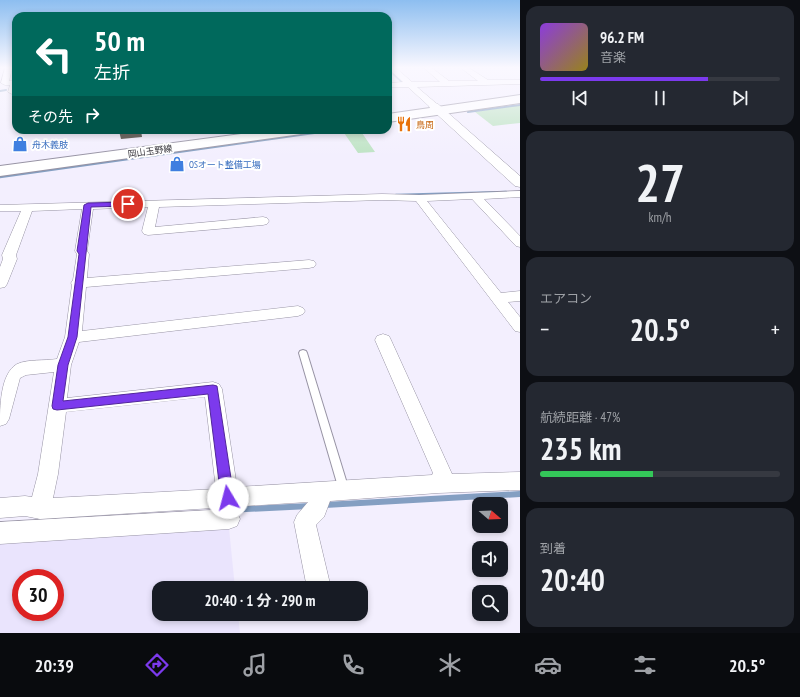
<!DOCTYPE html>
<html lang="ja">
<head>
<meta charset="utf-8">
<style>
	:root { --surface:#171b24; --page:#242831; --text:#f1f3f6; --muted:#9ea1a6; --line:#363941; --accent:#7c3aed }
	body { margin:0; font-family:"PT Sans Narrow","Noto Sans JP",sans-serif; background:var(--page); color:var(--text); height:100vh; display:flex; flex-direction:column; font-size:15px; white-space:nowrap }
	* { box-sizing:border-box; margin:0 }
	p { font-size:13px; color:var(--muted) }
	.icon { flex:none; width:22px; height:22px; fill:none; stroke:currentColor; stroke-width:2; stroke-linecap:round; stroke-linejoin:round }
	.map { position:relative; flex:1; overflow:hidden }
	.drawer { display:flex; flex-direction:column; gap:6px; padding:6px; background:#0d0f14; width:280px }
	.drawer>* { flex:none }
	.hud { position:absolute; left:12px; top:12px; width:380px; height:122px; border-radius:12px; box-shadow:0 2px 6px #0003; background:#00695c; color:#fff; overflow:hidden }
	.needle { width:26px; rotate:109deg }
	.fabs { position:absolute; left:472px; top:497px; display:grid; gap:8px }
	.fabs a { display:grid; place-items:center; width:36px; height:36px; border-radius:8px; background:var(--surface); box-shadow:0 2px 6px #0003; font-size:20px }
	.speed { position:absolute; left:12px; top:569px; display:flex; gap:8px; font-size:20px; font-weight:700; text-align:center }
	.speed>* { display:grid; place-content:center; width:52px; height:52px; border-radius:50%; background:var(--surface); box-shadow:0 2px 6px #0003; line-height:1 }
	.speed .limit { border:6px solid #d22; background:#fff; color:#111 }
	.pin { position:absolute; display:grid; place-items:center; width:34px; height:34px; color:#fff; margin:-17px; border:2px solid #fff; border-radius:50%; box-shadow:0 1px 4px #0007 }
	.me { position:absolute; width:44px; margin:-22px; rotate:352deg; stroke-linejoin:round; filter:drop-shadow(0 0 3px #0008) }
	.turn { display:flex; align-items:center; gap:14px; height:84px; padding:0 16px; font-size:18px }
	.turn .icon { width:52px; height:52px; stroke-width:2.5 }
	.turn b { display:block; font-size:28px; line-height:34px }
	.then { display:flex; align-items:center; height:38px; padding:0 16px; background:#0003; gap:8px; font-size:15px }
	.big { font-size:30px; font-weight:700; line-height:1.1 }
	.drawer .card { flex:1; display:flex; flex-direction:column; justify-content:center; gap:6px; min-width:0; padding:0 14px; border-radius:12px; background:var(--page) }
	.drawer .dial { align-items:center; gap:0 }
	.dial b { font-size:52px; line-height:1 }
	.song { display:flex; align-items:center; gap:12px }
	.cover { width:48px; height:48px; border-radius:6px; background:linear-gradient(135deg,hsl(270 70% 55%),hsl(50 70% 35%)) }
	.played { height:4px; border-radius:2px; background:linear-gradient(90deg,var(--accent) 70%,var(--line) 70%) }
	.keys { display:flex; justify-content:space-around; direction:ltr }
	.heat { display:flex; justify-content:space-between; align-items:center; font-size:22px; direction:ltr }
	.charge { height:6px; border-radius:3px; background:linear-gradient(90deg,#34c759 47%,var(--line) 0) }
	.trip { position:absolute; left:152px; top:581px; width:216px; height:40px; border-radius:12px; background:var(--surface); box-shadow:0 2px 6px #0003; font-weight:700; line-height:40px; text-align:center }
	.tab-bar { display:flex; height:64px; justify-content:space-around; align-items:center; background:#090b0e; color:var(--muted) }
	.tab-bar .icon { width:28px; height:28px }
	.tab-bar .selected { color:var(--accent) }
	.tab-bar b { font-size:18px; color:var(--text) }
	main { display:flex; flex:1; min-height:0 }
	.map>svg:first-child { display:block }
</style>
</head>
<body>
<main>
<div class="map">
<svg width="520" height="633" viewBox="0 0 520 633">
	<rect width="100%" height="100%" fill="#f3effe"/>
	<path fill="#eae4fd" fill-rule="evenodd" d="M229,528L235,588H159V614H238L240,633H0V540ZM21,578H55V612H21Z"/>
	<g fill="#bde3c3">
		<polygon points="520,105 520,123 493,126 475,112"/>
		<polygon points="342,130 354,130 344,131 347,134 358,133 356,130 360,130 375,152 358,153"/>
	</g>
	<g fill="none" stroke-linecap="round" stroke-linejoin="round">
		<g stroke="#849fc2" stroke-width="2">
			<polyline points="388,69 403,83"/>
			<polyline points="0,91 6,90"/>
			<polyline points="468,112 520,105"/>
			<polyline points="320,132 337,130"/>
		</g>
		<g stroke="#849fc2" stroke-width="2.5">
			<polyline points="0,177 327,131"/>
			<polyline points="396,195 506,192"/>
		</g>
		<g stroke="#849fc2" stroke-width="6">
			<polyline points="325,505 520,494"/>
			<polyline points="227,510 310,506"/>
		</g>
		<g stroke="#9793a4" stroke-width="2">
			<polygon id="service" points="303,350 306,351 307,353 349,490 348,494 344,495 340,494 339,490 299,353 300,351"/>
		</g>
		<g stroke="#9793a4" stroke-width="1">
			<g id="minor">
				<polygon points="5,68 12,68 9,81 16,81 15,94 12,94 8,92 10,85 5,85 1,83"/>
				<polygon points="388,68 396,68 412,82 440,82 424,68 432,68 449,81 478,81 461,68 469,68 488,80 520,80 520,84 417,87 437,104 438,106 437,108 431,108 408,87 388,87 388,83 403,82"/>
				<path d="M520,191V197L484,199L520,236V247L516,246L472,199L427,201L501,293L520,291V301L508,302L520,317V332L515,331L416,201L382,200L159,207L155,227L263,217L267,218L269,221L267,224L263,225L148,235L144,234L142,231L148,207L93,209L87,251L89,254L87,278L309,260L314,261L316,264L314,267L309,268L86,287L82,331L298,306L303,308L305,311L303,314L298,316L79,342L71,365L67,398L213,382L219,384L222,389L237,487L432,475L433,473L375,340L377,336L383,334L389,336L391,340L452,474L520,472V490L438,493L330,501L324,517L316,525L331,588H307L294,522L297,515L308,502L40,519L25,516L0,518V498L25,496L32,497L38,474L54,372L26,375L20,378L9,419L6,424L0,426C0,407 0,374 17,364C28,359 44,361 57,359L65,337L72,285L71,283L73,280L77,254L75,251L82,209L32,211L16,255L17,259L7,284L5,287L0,288V267L3,259L2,255L21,211H0V205L382,194L419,195ZM205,397L216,489L53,498L58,474L66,412Z"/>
				<polygon points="229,509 237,512 240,519 237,526 229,529 0,544 0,522"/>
			</g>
		</g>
		<g stroke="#9793a4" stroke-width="1">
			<polygon id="tertiary" points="434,103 438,104 520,176 520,187 515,186 430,108 429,106"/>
		</g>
		<g stroke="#9793a4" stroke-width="2">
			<g id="primary">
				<polygon points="520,95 520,103 388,122 388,114"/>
				<polygon points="272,130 308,130 306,133 301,134 0,176 0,166"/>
			</g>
		</g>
		<use href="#service" fill="#fff" fill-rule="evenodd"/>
		<use href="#minor" fill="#fff" fill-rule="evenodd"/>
		<use href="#tertiary" fill="#fff" fill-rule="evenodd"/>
		<use href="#primary" fill="#fff" fill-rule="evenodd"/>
	</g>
	<polygon fill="#474037" points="126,130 141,130 142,137 121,139 119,131"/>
	<linearGradient id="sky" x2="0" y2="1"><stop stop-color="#8dbef0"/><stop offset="0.43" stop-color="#faf8ff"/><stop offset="1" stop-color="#faf8ff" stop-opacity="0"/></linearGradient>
	<rect width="520" height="157" fill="url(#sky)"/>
	<polygon fill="#7c3aed" stroke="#51269a" points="128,202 130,203 130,206 91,207 77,337 68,365 63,401 213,385 217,386 234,498 232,502 228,504 223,502 221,498 208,394 57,410 53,409 52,406 58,365 68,337 79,254 77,251 84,205 88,203"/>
	<defs>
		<g id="restaurant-bare" transform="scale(1.2)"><path d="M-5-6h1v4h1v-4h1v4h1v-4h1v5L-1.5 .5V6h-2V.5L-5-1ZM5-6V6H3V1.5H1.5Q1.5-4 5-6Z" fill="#e8710a" stroke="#fff" stroke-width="2.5" paint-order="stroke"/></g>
		<g id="shop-bare" transform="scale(1.2)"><path d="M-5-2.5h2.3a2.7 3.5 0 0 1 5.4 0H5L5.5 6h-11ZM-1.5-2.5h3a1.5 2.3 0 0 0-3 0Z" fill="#3f7fe0" stroke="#fff" stroke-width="2.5" paint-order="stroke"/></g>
	</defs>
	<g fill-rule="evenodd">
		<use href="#restaurant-bare" x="404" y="124"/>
		<use href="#shop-bare" x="20" y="144"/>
		<use href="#shop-bare" x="177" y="164"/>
	</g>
	<g text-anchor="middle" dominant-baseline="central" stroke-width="4" stroke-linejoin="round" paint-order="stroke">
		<g font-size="9" fill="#c56008" stroke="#fff" text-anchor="start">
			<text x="416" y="124">鳥周</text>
		</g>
		<g font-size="9" fill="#366cbe" stroke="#fff" text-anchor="start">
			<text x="32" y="144">舟木義肢</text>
			<text x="189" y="164">OSオート整備工場</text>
		</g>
		<g font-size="9" fill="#39373e" stroke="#fff">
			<text transform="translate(150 151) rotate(-8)">岡山玉野線</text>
		</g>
	</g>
</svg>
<div class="fabs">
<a><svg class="needle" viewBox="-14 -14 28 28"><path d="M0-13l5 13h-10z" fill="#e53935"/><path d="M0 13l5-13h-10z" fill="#9ea1a6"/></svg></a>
<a><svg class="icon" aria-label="sound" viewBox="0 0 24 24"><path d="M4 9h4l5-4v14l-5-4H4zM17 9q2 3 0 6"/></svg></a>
<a><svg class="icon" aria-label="search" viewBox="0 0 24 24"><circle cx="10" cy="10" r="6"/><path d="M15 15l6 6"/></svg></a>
</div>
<div class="speed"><div class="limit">30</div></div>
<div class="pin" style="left:128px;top:204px;background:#d93025"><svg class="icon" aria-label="arrive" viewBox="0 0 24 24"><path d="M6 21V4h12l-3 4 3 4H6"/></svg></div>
<svg class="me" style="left:228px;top:498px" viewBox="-20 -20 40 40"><circle r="19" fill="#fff"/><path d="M0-13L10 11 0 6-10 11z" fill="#7c3aed"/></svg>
<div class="trip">20:40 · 1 分 · 290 m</div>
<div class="hud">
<div class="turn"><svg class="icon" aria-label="left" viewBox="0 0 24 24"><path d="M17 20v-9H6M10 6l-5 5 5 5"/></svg><div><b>50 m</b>左折</div></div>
<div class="then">その先<svg class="icon" aria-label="right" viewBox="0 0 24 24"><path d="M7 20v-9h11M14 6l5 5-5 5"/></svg></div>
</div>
</div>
<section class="drawer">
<div class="card">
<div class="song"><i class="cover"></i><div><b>96.2 FM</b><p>音楽</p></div></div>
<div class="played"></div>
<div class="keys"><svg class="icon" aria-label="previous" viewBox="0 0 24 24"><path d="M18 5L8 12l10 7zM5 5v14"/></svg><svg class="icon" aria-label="pause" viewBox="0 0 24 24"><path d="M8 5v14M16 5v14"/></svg><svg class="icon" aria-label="next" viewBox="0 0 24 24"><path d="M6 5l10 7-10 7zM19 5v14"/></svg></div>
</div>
<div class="card dial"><b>27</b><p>km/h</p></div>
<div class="card"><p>エアコン</p>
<div class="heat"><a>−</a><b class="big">20.5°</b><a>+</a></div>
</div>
<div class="card"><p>航続距離 · 47%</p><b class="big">235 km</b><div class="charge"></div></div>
<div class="card"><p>到着</p><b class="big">20:40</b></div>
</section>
</main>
<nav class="tab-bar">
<b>20:39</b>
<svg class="icon selected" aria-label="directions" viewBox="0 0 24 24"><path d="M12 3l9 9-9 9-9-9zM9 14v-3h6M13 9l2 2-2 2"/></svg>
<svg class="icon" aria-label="music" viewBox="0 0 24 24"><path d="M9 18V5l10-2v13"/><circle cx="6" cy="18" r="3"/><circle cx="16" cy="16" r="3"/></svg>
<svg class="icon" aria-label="phone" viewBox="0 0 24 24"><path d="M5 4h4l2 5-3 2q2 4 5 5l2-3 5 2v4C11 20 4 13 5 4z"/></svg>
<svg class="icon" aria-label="climate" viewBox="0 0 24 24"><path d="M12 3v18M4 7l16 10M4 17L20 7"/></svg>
<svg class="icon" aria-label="car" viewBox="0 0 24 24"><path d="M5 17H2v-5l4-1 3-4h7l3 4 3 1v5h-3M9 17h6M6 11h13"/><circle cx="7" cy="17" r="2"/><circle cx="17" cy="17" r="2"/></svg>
<svg class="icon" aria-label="filters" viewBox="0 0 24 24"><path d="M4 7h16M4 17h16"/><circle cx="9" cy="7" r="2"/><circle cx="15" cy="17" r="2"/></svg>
<b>20.5°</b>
</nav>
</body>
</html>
